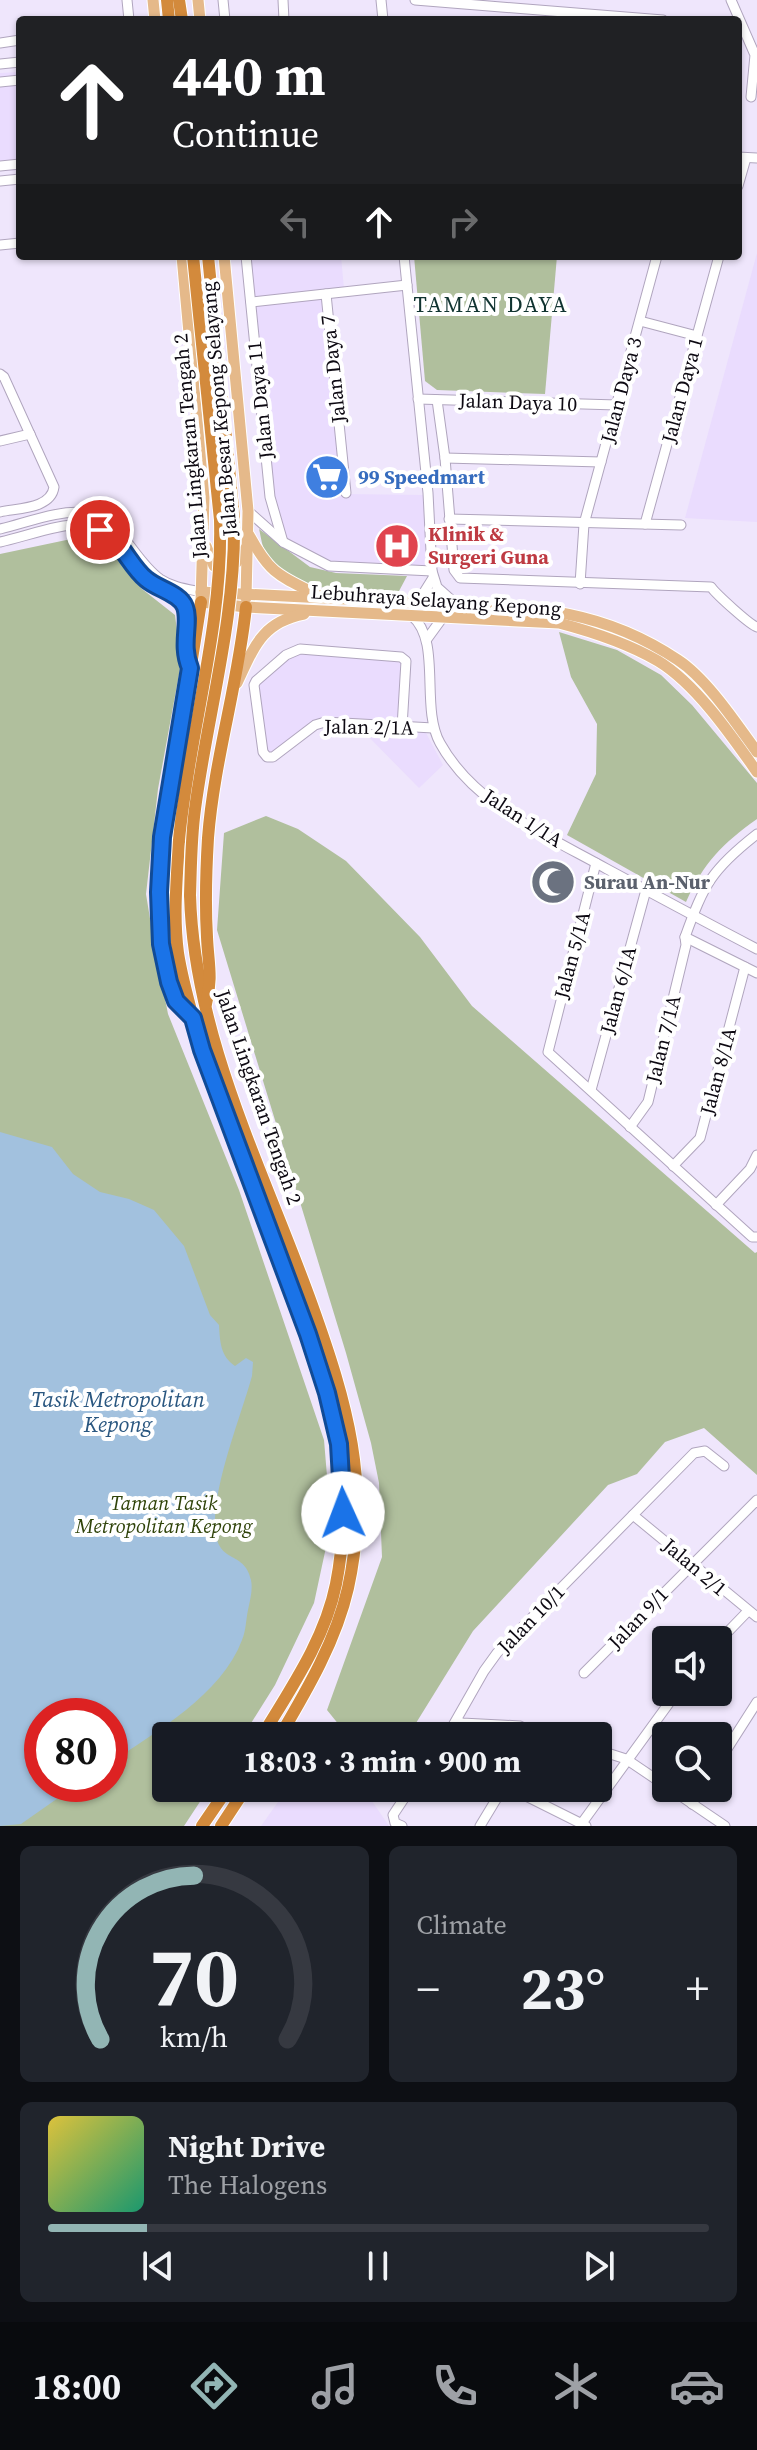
<!DOCTYPE html>
<html lang="en">
<head>
<meta charset="utf-8">
<style>
	:root { --surface:#171b24; --page:#20242c; --text:#f1f3f6; --muted:#9ea1a6; --line:#363941; --accent:#92b5b4 }
	body { margin:0; font-family:"Source Serif 4",serif; background:var(--page); color:var(--text); height:100vh; display:flex; flex-direction:column; font-size:30px; white-space:nowrap }
	* { box-sizing:border-box; margin:0 }
	p { font-size:26px; color:var(--muted) }
	.icon { flex:none; width:44px; height:44px; fill:none; stroke:currentColor; stroke-width:2; stroke-linecap:round; stroke-linejoin:round }
	.map { position:relative; height:1826px; overflow:hidden }
	.sheet { display:flex; flex-direction:column; gap:20px; padding:20px; background:#0d0f14; flex:1 }
	.sheet>* { flex:none }
	.banner { position:absolute; left:16px; top:16px; width:726px; height:244px; border-radius:8px; box-shadow:0 2px 6px #0004; background:#202124; color:#fff; overflow:hidden }
	.tools { position:absolute; left:652px; top:1626px; display:grid; gap:16px }
	.tools a { display:grid; place-items:center; width:80px; height:80px; border-radius:8px; background:var(--surface); box-shadow:0 2px 6px #0004; font-size:40px }
	.speed { position:absolute; left:24px; top:1698px; display:flex; gap:16px; font-size:40px; font-weight:700; text-align:center }
	.speed>* { display:grid; place-content:center; width:104px; height:104px; border-radius:50%; background:var(--surface); box-shadow:0 2px 6px #0004; line-height:1 }
	.speed .limit { border:12px solid #d22; background:#fff; color:#111 }
	.pin { position:absolute; display:grid; place-items:center; width:68px; height:68px; color:#fff; margin:-34px; border:4px solid #fff; border-radius:50%; box-shadow:0 2px 8px #0007 }
	.me { position:absolute; width:88px; margin:-44px; rotate:358deg; stroke-linejoin:round; filter:drop-shadow(0 0 6px #0008) }
	.turn { display:flex; align-items:center; gap:28px; height:168px; padding:0 24px; font-size:36px }
	.turn .icon { width:104px; height:104px; stroke-width:2.5 }
	.turn b { display:block; font-size:56px; line-height:68px }
	.lanes { display:flex; align-items:center; height:76px; padding:0 24px; background:#0003; justify-content:center; gap:40px; direction:ltr }
	.lanes .off { opacity:.35 }
	.big { font-size:60px; font-weight:700; line-height:1.1 }
	.sheet .widget { flex:1; display:flex; flex-direction:column; justify-content:center; gap:12px; min-width:0; padding:0 28px; border-radius:12px; background:var(--page) }
	.sheet .dial { align-items:center; gap:0 }
	.dial svg { height:208px; overflow:visible; fill:none; stroke:var(--line); stroke-width:7; stroke-linecap:round; text-anchor:middle }
	.dial text { fill:var(--text); stroke:none }
	.song { display:flex; align-items:center; gap:24px }
	.cover { width:96px; height:96px; border-radius:12px; background:linear-gradient(135deg,hsl(50 70% 55%),hsl(160 70% 35%)) }
	.played { height:8px; border-radius:4px; background:linear-gradient(90deg,var(--accent) 15%,var(--line) 15%) }
	.keys { display:flex; justify-content:space-around; direction:ltr }
	.heat { display:flex; justify-content:space-between; align-items:center; font-size:44px; direction:ltr }
	.sheet .tiles { flex:1; display:grid; gap:20px; grid-template-columns:1fr 1fr }
	.widget:last-child { grid-column:span 2 }
	.trip { position:absolute; left:152px; top:1722px; width:460px; height:80px; border-radius:8px; background:var(--surface); box-shadow:0 2px 6px #0004; font-weight:700; line-height:80px; text-align:center }
	.tabs { display:flex; height:128px; justify-content:space-around; align-items:center; background:#090b0e; color:var(--muted) }
	.tabs .icon { width:56px; height:56px }
	.tabs .current { color:var(--accent) }
	.tabs b { font-size:36px; color:var(--text) }
	.map>svg:first-child { display:block }
</style>
</head>
<body>
<div class="map">
<svg width="757" height="1826" viewBox="0 0 757 1826">
	<rect width="100%" height="100%" fill="#efe6fc"/>
	<g fill="#eadcfe">
		<polygon points="20,72 20,170 0,171 0,73"/>
		<polygon points="757,253 757,522 685,518"/>
		<polygon points="250,256 341,256 344,289 323,291 343,494 425,495 429,568 331,563 286,539 274,499"/>
		<polygon points="302,652 402,660 399,724 323,719 273,754 267,752 258,683 288,657"/>
		<polygon points="362,730 425,731 443,765 419,788"/>
		<polygon points="288,1788 363,1788 389,1826 261,1826"/>
	</g>
	<g fill="#b0bf9d" fill-rule="evenodd">
		<polygon points="414,256 557,256 545,394 437,390 425,381"/>
		<path d="M259,529L310,567L336,573L407,576L398,593C354,590 293,596 266,553C262,547 261,537 259,529Z"/>
		<path d="M90,535L106,542L142,589L175,615L181,663L158,789L146,894L153,937L168,1014L239,1190L324,1440L331,1524L314,1603L275,1685L243,1736H166V1788H209L184,1826H0V554ZM42,1716H110V1784H42Z"/>
		<path d="M559,632L617,650L661,675L692,705L757,783V819C722,844 704,862 686,902L567,835L596,774L597,724L571,677Z"/>
		<polygon points="266,816 298,829 346,861 420,937 472,1006 755,1253 757,1252 757,1475 704,1428 665,1442 637,1474 608,1485 473,1631 408,1736 348,1736 327,1710 382,1557 379,1483 371,1443 346,1353 217,930 224,833"/>
	</g>
	<path fill="#a2c1de" d="M0,1132L52,1147L73,1174L100,1192L129,1199L154,1210L184,1246L210,1315L219,1325C220,1341 220,1356 235,1366L246,1358L253,1362L252,1376C240,1419 215,1480 215,1523C215,1567 244,1548 251,1580C253,1590 250,1600 248,1610C246,1619 246,1631 242,1640C222,1694 156,1732 110,1763V1716H42V1784H78L21,1824L0,1826Z"/>
	<g fill="none" stroke-linecap="round" stroke-linejoin="round">
		<g stroke="#b0a5be" stroke-width="11">
			<g id="minor">
				<polyline points="127,0 129,20"/>
				<polyline points="223,0 225,20"/>
				<polyline points="283,0 284,20"/>
				<polyline points="381,0 383,20"/>
				<polyline points="415,0 663,20"/>
				<polyline points="731,0 755,55 751,97"/>
				<polyline points="0,43 20,40"/>
				<polyline points="0,64 20,62"/>
				<polyline points="0,82 20,80"/>
				<polyline points="738,157 757,158"/>
				<polyline points="0,166 20,164"/>
				<polyline points="0,181 20,179"/>
				<polyline points="738,186 746,158"/>
				<polyline points="0,245 20,243"/>
				<polyline points="246,256 270,497 283,542"/>
				<polyline points="404,256 428,493 432,571 437,587 456,604"/>
				<polyline points="326,294 346,493"/>
				<polyline points="251,302 407,285"/>
				<polyline points="640,321 697,336"/>
				<path d="M0,374L4,377L54,487C51,509 18,508 0,512"/>
				<polyline points="418,399 617,405"/>
				<path d="M437,400L445,458L454,570L460,578L711,587C717,595 750,625 757,627"/>
				<polyline points="0,441 30,434"/>
				<polyline points="445,458 601,462"/>
				<polyline points="248,511 283,542 329,566 432,571"/>
				<polyline points="449,519 681,525"/>
				<polyline points="645,524 719,256"/>
				<path d="M0,529C26,523 60,509 86,513C122,519 133,560 160,579C172,587 187,589 201,592"/>
				<path d="M0,542C24,537 63,522 86,525C118,530 127,564 149,582C164,595 182,598 201,602"/>
				<polyline points="580,584 584,524 657,256"/>
				<path d="M177,597C195,616 179,642 190,668"/>
				<polyline points="412,603 423,594 433,578"/>
				<path d="M412,616C442,641 420,707 440,743C474,805 548,836 607,869C657,896 707,923 757,949"/>
				<polyline points="427,639 443,617"/>
				<polyline points="402,727 406,661 401,657 300,649 286,655 256,681 254,685 263,752 267,757 273,757 315,725 325,722 433,728"/>
				<polyline points="596,863 548,1052 752,1237 757,1237"/>
				<polyline points="685,937 757,973"/>
				<polyline points="591,1090 646,890"/>
				<path d="M630,1127L648,1102L686,945L685,937C704,884 712,869 757,834"/>
				<polyline points="673,1166 700,1138 745,967"/>
				<polyline points="716,1205 750,1169 757,1155"/>
				<polyline points="633,1515 757,1617"/>
				<polyline points="718,1642 748,1611"/>
				<polyline points="584,1673 757,1500"/>
				<polyline points="457,1721 462,1723 520,1726 538,1736"/>
				<polyline points="447,1736 484,1671 497,1653 694,1453 705,1451 724,1466"/>
				<polyline points="598,1750 626,1759 666,1786"/>
				<polyline points="718,1763 757,1702"/>
				<polyline points="510,1788 586,1826"/>
				<polyline points="669,1788 725,1826"/>
				<polyline points="692,1804 702,1788"/>
				<polyline points="582,1823 677,1692"/>
				<polyline points="402,1826 395,1823 393,1815 411,1788"/>
				<polyline points="480,1826 503,1788"/>
			</g>
		</g>
		<g stroke="#fff" stroke-width="13">
			<g id="major">
				<polyline points="153,0 155,20"/>
				<polyline points="198,0 200,20"/>
				<path d="M182,256L204,498L201,602L246,607L559,623C593,632 627,643 658,661C696,684 731,735 757,772"/>
				<polyline points="224,256 248,511 246,598"/>
				<path d="M249,535C270,574 279,576 318,595"/>
				<polyline points="206,546 214,566 221,569 236,563 248,545"/>
				<path d="M201,592C270,595 339,599 408,602C510,608 588,600 678,660C707,679 736,723 757,752"/>
				<path d="M237,683C254,647 262,622 304,614"/>
			</g>
		</g>
		<g stroke="#fff" stroke-width="14">
			<g id="highway">
				<polyline points="167,0 169,20"/>
				<polyline points="179,0 182,20"/>
				<path d="M179,840C177,877 173,915 178,953C183,985 193,1018 202,1050C227,1116 252,1183 276,1249C317,1359 360,1464 336,1584C325,1639 291,1688 262,1736"/>
				<path d="M190,895C194,1039 264,1171 312,1305C347,1403 371,1484 348,1588C336,1641 307,1690 280,1736"/>
				<path d="M206,1004C213,978 208,962 207,937C205,904 206,871 208,838C214,760 238,685 246,607"/>
				<polyline points="190,1015 176,1001 169,982 161,944 159,867 201,602"/>
				<polyline points="202,1826 228,1788"/>
				<polyline points="221,1826 246,1788"/>
			</g>
		</g>
		<use href="#minor" stroke="#fff" stroke-width="9"/>
		<use href="#major" stroke="#e5b98a" stroke-width="11"/>
		<use href="#highway" stroke="#d38a3c" stroke-width="12"/>
		<g stroke="#fff" stroke-width="14" stroke-linecap="butt">
			<g id="highway-bridge">
				<path d="M179,840C189,732 223,628 220,520L193,256"/>
				<path d="M190,895C191,866 191,838 195,809C208,711 236,619 234,518L208,256"/>
			</g>
		</g>
		<use href="#highway-bridge" stroke="#d38a3c" stroke-width="12"/>
	</g>
	<g fill="none" stroke-linecap="round" stroke-linejoin="round">
		<g stroke="#114b97" stroke-width="20">
			<path id="route" d="M100,530C121,539 129,565 146,579C157,589 180,593 185,607C191,623 180,644 190,668L162,837L159,892L161,944L169,982L176,1001L193,1018L202,1050L308,1334L327,1393L339,1444L343,1513"/>
		</g>
		<use href="#route" stroke="#1a73e8" stroke-width="14"/>
	</g>
	<defs>
		<g id="supermarket-disc" transform="scale(2.3)"><circle r="9.5" fill="#3f7fe0" stroke="#fff"/><path d="M-6-5.5h2.5l.6 2H6L4.5 2H-2.5L-4.4-4H-6ZM-1.5 3.2a1.3 1.3 0 1 0 .1 0ZM3 3.2a1.3 1.3 0 1 0 .1 0Z" fill="#fff"/></g>
		<g id="hospital-disc" transform="scale(2.3)"><circle r="9.5" fill="#e0444e" stroke="#fff"/><path d="M-5-5h3v3.5h4V-5h3V5h-3V1.5h-4V5h-3Z" fill="#fff"/></g>
		<g id="mosque-disc" transform="scale(2.3)"><circle r="9.5" fill="#6b7280" stroke="#fff"/><path d="M3.5-4.9A6 6 0 1 0 3.5 4.9A5 5 0 1 1 3.5-4.9Z" fill="#fff"/></g>
	</defs>
	<g fill-rule="evenodd">
		<use href="#supermarket-disc" x="327" y="477"/>
		<use href="#hospital-disc" x="397" y="546"/>
		<use href="#mosque-disc" x="553" y="882"/>
	</g>
	<g text-anchor="middle" dominant-baseline="central" stroke-width="8" stroke-linejoin="round" paint-order="stroke">
		<g font-size="20" fill="#0d0912" stroke="#fff">
			<text transform="translate(333 369) rotate(-96)">Jalan Daya 7</text>
			<text transform="translate(621 390) rotate(-75)">Jalan Daya 3</text>
			<text transform="translate(682 390) rotate(-75)">Jalan Daya 1</text>
			<text transform="translate(260 400) rotate(-96)">Jalan Daya 11</text>
			<text transform="translate(518 402) rotate(2)">Jalan Daya 10</text>
			<text transform="translate(219 409) rotate(-95)">Jalan Besar Kepong Selayang</text>
			<text transform="translate(190 446) rotate(-95)">Jalan Lingkaran Tengah 2</text>
			<text transform="translate(436 600) rotate(4)">Lebuhraya Selayang Kepong</text>
			<text transform="translate(369 727) rotate(1)">Jalan 2/1A</text>
			<text transform="translate(523 818) rotate(33)">Jalan 1/1A</text>
			<text transform="translate(572 955) rotate(-75)">Jalan 5/1A</text>
			<text transform="translate(618 990) rotate(-75)">Jalan 6/1A</text>
			<text transform="translate(663 1039) rotate(-76)">Jalan 7/1A</text>
			<text transform="translate(718 1071) rotate(-75)">Jalan 8/1A</text>
			<text transform="translate(259 1097) rotate(71)">Jalan Lingkaran Tengah 2</text>
			<text transform="translate(695 1567) rotate(40)">Jalan 2/1</text>
			<text transform="translate(638 1618) rotate(-46)">Jalan 9/1</text>
			<text transform="translate(531 1619) rotate(-46)">Jalan 10/1</text>
		</g>
		<g font-size="20" font-weight="bold" fill="#366cbe" stroke="#fff" text-anchor="start">
			<text x="358" y="477">99 Speedmart</text>
		</g>
		<g font-size="20" font-weight="bold" fill="#be3a42" stroke="#fff" text-anchor="start">
			<text x="428" y="534">Klinik &amp;<tspan x="428" dy="23">Surgeri Guna</tspan></text>
		</g>
		<g font-size="20" font-weight="bold" fill="#5b616d" stroke="#fff" text-anchor="start">
			<text x="584" y="882">Surau An-Nur</text>
		</g>
		<g font-size="20" font-style="italic" fill="#2f4309" stroke="#fff">
			<text x="164" y="1503">Taman Tasik<tspan x="164" dy="23">Metropolitan Kepong</tspan></text>
		</g>
		<g font-size="22" letter-spacing="2" fill="#103330" stroke="#fff">
			<text x="491" y="304">TAMAN DAYA</text>
		</g>
		<g font-size="22" font-style="italic" fill="#2a5780" stroke="#fff">
			<text x="118" y="1399">Tasik Metropolitan<tspan x="118" dy="25">Kepong</tspan></text>
		</g>
	</g>
</svg>
<div class="tools">
<a><svg class="icon" aria-label="sound" viewBox="0 0 24 24"><path d="M4 9h4l5-4v14l-5-4H4zM17 9q2 3 0 6"/></svg></a>
<a><svg class="icon" aria-label="search" viewBox="0 0 24 24"><circle cx="10" cy="10" r="6"/><path d="M15 15l6 6"/></svg></a>
</div>
<div class="speed"><div class="limit">80</div></div>
<div class="pin" style="left:100px;top:530px;background:#d93025"><svg class="icon" aria-label="arrive" viewBox="0 0 24 24"><path d="M6 21V4h12l-3 4 3 4H6"/></svg></div>
<svg class="me" style="left:343px;top:1513px" viewBox="-20 -20 40 40"><circle r="19" fill="#fff"/><path d="M0-13L10 11 0 6-10 11z" fill="#1a73e8"/></svg>
<div class="trip">18:03 · 3 min · 900 m</div>
<div class="banner">
<div class="turn"><svg class="icon" aria-label="ahead" viewBox="0 0 24 24"><path d="M12 20V5M6 11l6-6 6 6"/></svg><div><b>440 m</b>Continue</div></div>
<div class="lanes"><svg class="icon off" aria-label="left" viewBox="0 0 24 24"><path d="M17 20v-9H6M10 6l-5 5 5 5"/></svg><svg class="icon" aria-label="ahead" viewBox="0 0 24 24"><path d="M12 20V5M6 11l6-6 6 6"/></svg><svg class="icon off" aria-label="right" viewBox="0 0 24 24"><path d="M7 20v-9h11M14 6l5 5-5 5"/></svg></div>
</div>
</div>
<section class="sheet">
<div class="tiles">
<div class="widget dial"><svg viewBox="0 0 100 80">
<path d="M14 69A42 42 0 1 1 86 69"/>
<path d="M14 69A42 42 0 0 1 50 6" stroke="#92b5b4"/>
<text x="50" y="56" font-size="32" font-weight="700">70</text>
<text x="50" y="72" font-size="11">km/h</text>
</svg></div>
<div class="widget"><p>Climate</p>
<div class="heat"><a>−</a><b class="big">23°</b><a>+</a></div>
</div>
<div class="widget">
<div class="song"><i class="cover"></i><div><b>Night Drive</b><p>The Halogens</p></div></div>
<div class="played"></div>
<div class="keys"><svg class="icon" aria-label="previous" viewBox="0 0 24 24"><path d="M18 5L8 12l10 7zM5 5v14"/></svg><svg class="icon" aria-label="pause" viewBox="0 0 24 24"><path d="M8 5v14M16 5v14"/></svg><svg class="icon" aria-label="next" viewBox="0 0 24 24"><path d="M6 5l10 7-10 7zM19 5v14"/></svg></div>
</div>
</div>
</section>
<nav class="tabs">
<b>18:00</b>
<svg class="icon current" aria-label="directions" viewBox="0 0 24 24"><path d="M12 3l9 9-9 9-9-9zM9 14v-3h6M13 9l2 2-2 2"/></svg>
<svg class="icon" aria-label="music" viewBox="0 0 24 24"><path d="M9 18V5l10-2v13"/><circle cx="6" cy="18" r="3"/><circle cx="16" cy="16" r="3"/></svg>
<svg class="icon" aria-label="phone" viewBox="0 0 24 24"><path d="M5 4h4l2 5-3 2q2 4 5 5l2-3 5 2v4C11 20 4 13 5 4z"/></svg>
<svg class="icon" aria-label="climate" viewBox="0 0 24 24"><path d="M12 3v18M4 7l16 10M4 17L20 7"/></svg>
<svg class="icon" aria-label="car" viewBox="0 0 24 24"><path d="M5 17H2v-5l4-1 3-4h7l3 4 3 1v5h-3M9 17h6M6 11h13"/><circle cx="7" cy="17" r="2"/><circle cx="17" cy="17" r="2"/></svg>
</nav>
</body>
</html>
